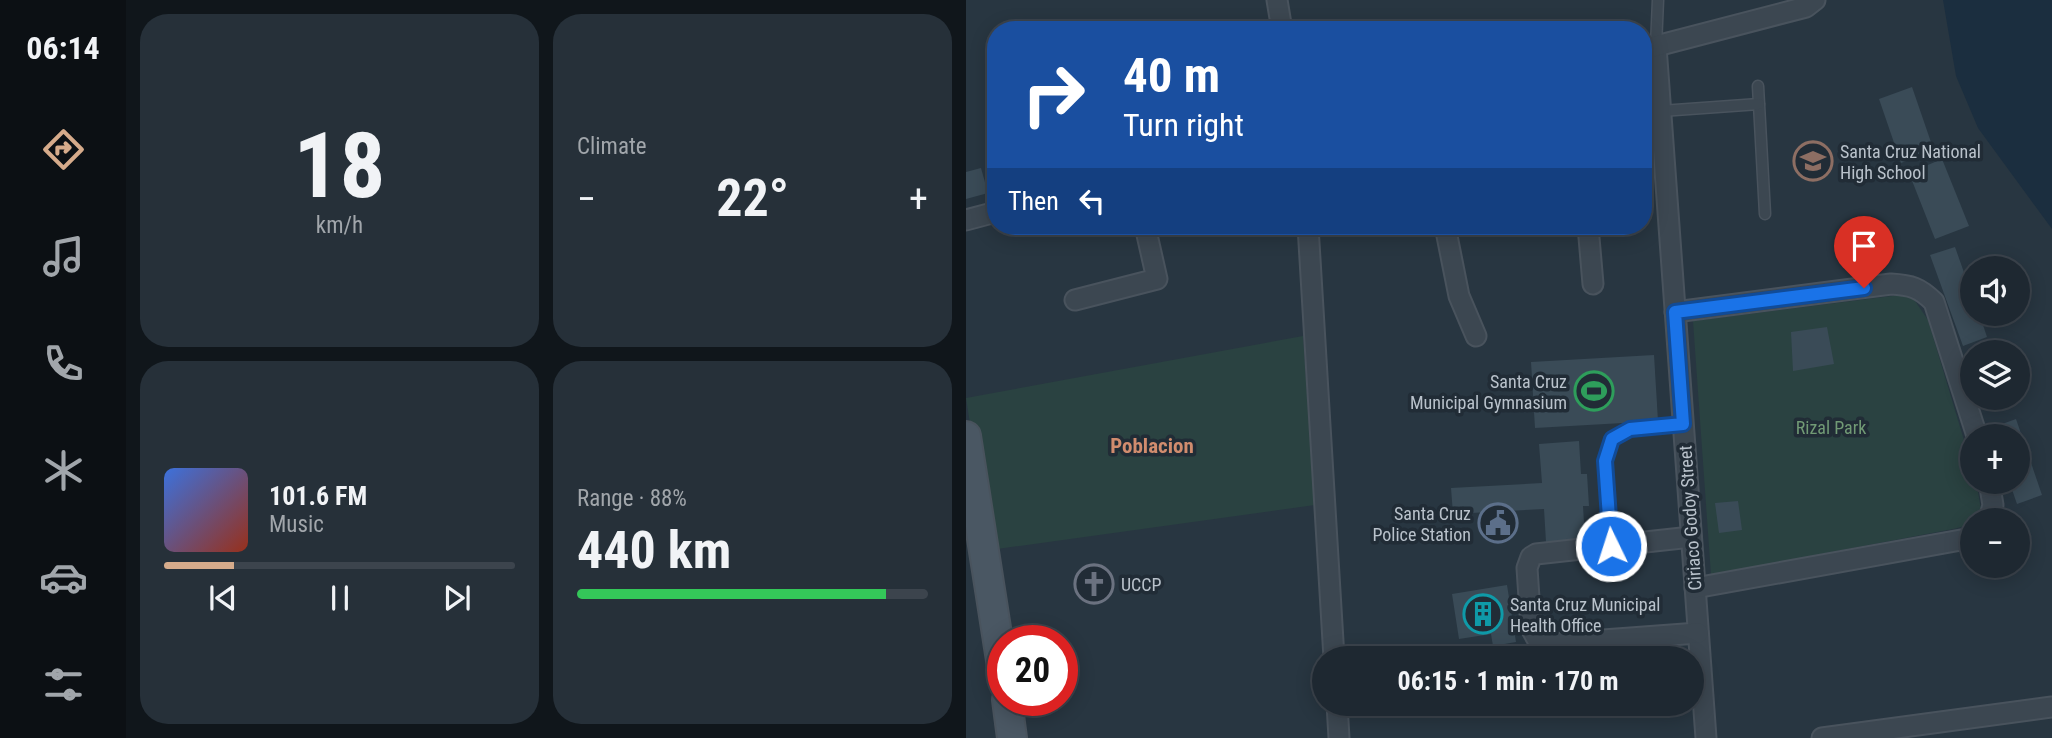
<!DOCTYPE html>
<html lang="en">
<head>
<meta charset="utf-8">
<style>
	:root { --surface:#1e2831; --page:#263039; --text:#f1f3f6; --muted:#a1a6ab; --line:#3c444d; --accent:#d6ab8b }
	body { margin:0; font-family:"Roboto Condensed",sans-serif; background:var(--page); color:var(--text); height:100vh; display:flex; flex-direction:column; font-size:26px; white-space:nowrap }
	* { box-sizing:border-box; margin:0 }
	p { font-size:23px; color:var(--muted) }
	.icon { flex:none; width:38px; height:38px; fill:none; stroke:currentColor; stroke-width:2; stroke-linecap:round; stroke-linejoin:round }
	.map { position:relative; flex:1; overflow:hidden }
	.side { display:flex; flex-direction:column; gap:14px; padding:14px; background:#10161b; width:840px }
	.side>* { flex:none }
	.hud { position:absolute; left:21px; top:21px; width:665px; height:214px; border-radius:28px; box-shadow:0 4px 18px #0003,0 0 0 2px var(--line); background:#1a4fa0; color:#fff; overflow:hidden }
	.buttons { position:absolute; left:994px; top:256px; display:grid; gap:14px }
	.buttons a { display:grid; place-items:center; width:70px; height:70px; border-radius:50%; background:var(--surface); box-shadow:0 4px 18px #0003,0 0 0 2px var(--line); font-size:35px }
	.speed { position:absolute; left:21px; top:625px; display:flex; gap:14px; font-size:35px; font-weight:700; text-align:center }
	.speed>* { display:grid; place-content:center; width:91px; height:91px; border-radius:50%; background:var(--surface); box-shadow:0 4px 18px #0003,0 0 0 2px var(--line); line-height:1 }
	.speed .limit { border:10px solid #d22; background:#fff; color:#111 }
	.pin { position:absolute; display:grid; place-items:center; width:60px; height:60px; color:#fff; margin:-72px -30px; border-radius:50% 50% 50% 0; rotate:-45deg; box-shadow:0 0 7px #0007 }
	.pin .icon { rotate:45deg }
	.me { position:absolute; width:77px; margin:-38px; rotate:356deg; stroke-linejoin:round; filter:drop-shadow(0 0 5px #0008) }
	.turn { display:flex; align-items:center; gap:24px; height:147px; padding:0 21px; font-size:32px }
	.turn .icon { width:91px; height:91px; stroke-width:2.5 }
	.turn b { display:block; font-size:49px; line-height:60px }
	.then { display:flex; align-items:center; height:66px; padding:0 21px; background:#0003; gap:14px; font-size:26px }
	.big { font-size:52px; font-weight:700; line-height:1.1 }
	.side .widget { flex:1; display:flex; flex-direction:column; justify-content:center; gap:10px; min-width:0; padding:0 24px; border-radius:28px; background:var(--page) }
	.side .dial { align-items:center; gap:0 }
	.dial b { font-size:91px; line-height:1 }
	.song { display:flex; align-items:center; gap:21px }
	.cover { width:84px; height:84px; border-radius:10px; background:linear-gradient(135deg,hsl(220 70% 55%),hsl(10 70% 35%)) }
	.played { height:7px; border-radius:4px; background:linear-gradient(90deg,var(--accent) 20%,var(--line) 20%) }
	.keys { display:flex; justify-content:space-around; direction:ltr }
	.heat { display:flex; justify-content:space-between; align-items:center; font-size:38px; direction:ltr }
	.charge { height:10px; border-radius:5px; background:linear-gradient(90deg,#34c759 88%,var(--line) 0) }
	.side .tiles { flex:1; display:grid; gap:14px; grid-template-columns:repeat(2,1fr) }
	.trip { position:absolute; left:346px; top:646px; width:392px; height:70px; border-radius:35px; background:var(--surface); box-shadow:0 4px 18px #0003,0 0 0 2px var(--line); font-weight:700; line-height:70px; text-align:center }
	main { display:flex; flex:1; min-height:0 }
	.menu { display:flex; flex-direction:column; width:126px; justify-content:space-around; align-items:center; background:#0c1014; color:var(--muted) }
	.menu .icon { width:49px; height:49px }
	.menu .selected { color:var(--accent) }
	.menu b { font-size:32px; color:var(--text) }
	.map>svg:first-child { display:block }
</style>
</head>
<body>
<main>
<nav class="menu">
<b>06:14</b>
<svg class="icon selected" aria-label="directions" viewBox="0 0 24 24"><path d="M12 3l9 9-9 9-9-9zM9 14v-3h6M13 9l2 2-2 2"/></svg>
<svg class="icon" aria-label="music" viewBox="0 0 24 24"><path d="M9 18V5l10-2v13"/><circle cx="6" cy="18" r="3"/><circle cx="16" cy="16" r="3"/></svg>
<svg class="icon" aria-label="phone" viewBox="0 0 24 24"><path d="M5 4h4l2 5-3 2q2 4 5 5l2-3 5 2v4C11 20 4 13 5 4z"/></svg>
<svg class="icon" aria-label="climate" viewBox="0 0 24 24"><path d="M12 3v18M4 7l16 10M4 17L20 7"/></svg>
<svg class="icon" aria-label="car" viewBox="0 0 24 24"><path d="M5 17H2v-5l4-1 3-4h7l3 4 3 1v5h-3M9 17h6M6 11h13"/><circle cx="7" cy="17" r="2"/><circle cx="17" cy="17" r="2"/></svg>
<svg class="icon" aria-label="filters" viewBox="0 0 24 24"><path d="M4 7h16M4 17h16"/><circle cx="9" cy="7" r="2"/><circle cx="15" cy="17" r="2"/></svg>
</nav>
<section class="side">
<div class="tiles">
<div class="widget dial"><b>18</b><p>km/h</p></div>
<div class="widget"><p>Climate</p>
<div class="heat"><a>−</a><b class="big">22°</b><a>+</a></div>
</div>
<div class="widget">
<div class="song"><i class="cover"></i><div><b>101.6 FM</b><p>Music</p></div></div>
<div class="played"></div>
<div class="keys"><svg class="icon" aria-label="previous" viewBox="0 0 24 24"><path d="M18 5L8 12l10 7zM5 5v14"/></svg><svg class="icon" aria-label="pause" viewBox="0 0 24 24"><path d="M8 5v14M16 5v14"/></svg><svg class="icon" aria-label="next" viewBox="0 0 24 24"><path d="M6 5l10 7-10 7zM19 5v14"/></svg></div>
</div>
<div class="widget"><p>Range · 88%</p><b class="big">440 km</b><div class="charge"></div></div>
</div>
</section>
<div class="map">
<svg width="1086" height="738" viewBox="0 0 1086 738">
	<rect width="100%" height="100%" fill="#283641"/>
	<g fill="#2a4241">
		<polygon points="934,295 947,298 962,320 1006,467 1006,481 1010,481 1015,509 999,526 987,529 745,575 727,321"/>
		<polygon points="337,336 349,505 24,550 0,398"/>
	</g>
	<polygon fill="#1b2e3f" points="977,0 1086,0 1086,229 1012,128 990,76"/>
	<g fill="#3a4b57">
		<polygon points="683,77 689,107 677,109 677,78"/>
		<polygon points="946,87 968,151 935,163 913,99"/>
		<polygon points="976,159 1003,226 969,239 943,173"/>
		<polygon points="15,168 22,193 0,199 0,172"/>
		<polygon points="989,247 1006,295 1006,313 1013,313 1021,337 997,346 964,255"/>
		<polygon points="861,327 868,364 827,371 825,332"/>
		<polygon points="1041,344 1044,352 1021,352 1021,351"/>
		<polygon points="688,355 692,421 569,428 565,362"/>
		<polygon points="1050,419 1076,495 1051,504 1043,481 1052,481 1052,436 1027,436 1025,428"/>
		<polygon points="613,441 615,474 621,474 623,506 617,506 619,540 580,542 578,509 487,514 485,488 576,483 573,444"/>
		<polygon points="772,501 776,530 753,533 749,503"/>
		<polygon points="541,585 550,642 527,646 525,634 493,639 486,594"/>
		<polygon points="629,647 631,658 600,658 599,652"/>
	</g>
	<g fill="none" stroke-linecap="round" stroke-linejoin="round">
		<g stroke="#49535d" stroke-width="13">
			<g id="lane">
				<polyline points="690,46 692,0"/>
				<polyline points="792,86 799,214"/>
				<polyline points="695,111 793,104"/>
				<polyline points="645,546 639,461 646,439 664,429 717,424"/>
			</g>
		</g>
		<g stroke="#49535d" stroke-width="23">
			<g id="street">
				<polyline points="311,0 316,30"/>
				<polyline points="690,46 740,738"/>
				<polyline points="679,49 840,7 849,0"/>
				<polyline points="0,220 30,212"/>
				<polyline points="342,226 368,658"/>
				<polyline points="479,226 493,296 510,336"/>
				<polyline points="622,226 627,284"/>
				<polyline points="109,300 191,279 179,226"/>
				<path d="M709,312L925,284C945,285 954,288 968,302L1011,436"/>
				<polyline points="1023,481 1027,505 1023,520"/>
				<polyline points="725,537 570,554 565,557 561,568 565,628 571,639 583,644 732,633"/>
				<polyline points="729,588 1006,538"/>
				<polyline points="371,704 373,738"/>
				<polyline points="856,738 1086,707"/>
			</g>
		</g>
		<g stroke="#49535d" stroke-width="32">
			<g id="secondary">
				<polyline points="0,436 37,673"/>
				<polyline points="41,700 46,738"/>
			</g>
		</g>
		<use href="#lane" stroke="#3c4751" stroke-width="10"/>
		<use href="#street" stroke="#3c4751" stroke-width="19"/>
		<use href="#secondary" stroke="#4a5763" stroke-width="28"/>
	</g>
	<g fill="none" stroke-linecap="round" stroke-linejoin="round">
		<g stroke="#114b97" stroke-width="18">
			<polyline id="route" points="645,546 639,461 646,439 664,429 717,424 709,312 898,288"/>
		</g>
		<use href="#route" stroke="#1a73e8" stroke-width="12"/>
	</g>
	<defs>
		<g id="school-ring" transform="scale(2.0125)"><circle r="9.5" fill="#212c36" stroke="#8d6e63" stroke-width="1.5"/><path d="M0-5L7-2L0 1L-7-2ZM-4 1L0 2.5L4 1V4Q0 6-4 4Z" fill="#8d6e63"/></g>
		<g id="stadium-ring" transform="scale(2.0125)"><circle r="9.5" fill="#212c36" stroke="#2e9e5b" stroke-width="1.5"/><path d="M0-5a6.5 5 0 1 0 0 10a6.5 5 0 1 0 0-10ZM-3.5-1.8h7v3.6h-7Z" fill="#2e9e5b"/></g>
		<g id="civic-ring" transform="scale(2.0125)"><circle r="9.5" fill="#212c36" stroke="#5c6f8a" stroke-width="1.5"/><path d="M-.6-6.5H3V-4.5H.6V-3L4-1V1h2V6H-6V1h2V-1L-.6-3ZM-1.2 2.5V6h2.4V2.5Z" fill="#5c6f8a"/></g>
		<g id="church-ring" transform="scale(2.0125)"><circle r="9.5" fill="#212c36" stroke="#6b7280" stroke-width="1.5"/><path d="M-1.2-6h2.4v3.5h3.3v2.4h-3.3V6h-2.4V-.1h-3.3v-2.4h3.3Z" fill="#6b7280"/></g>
		<g id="building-ring" transform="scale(2.0125)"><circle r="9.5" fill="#212c36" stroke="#0f9aa8" stroke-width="1.5"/><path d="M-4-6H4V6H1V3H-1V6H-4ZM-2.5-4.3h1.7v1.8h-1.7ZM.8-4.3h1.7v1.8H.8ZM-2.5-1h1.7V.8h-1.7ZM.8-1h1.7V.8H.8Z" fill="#0f9aa8"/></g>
	</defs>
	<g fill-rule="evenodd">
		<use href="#school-ring" x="847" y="161"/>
		<use href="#stadium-ring" x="628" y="391"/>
		<use href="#civic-ring" x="532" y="523"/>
		<use href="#church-ring" x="128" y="584"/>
		<use href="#building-ring" x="517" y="614"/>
	</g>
	<g text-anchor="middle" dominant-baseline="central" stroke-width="7" stroke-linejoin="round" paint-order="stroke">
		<g font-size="18" fill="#b9c2cb" stroke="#212c36" text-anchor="start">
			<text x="874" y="151">Santa Cruz National<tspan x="874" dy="21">High School</tspan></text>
			<text x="601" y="381" text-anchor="end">Santa Cruz<tspan x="601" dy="21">Municipal Gymnasium</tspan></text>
			<text x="505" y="513" text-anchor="end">Santa Cruz<tspan x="505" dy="21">Police Station</tspan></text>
			<text x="155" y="584">UCCP</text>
			<text x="544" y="604">Santa Cruz Municipal<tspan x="544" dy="21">Health Office</tspan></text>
		</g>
		<g font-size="18" fill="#719a75" stroke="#212c36">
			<text x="865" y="427">Rizal Park</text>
		</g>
		<g font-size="18" fill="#b9c2cb" stroke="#212c36">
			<text transform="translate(724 518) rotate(-94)">Ciriaco Godoy Street</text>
		</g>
		<g font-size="21" font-weight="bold" fill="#d18c6e" stroke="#212c36">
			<text x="186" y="446">Poblacion</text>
		</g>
	</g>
</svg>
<div class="buttons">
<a><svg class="icon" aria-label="sound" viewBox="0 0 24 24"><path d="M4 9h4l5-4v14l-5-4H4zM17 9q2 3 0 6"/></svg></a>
<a><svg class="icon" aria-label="layers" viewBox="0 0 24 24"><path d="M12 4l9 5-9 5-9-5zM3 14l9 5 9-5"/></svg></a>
<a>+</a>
<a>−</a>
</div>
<div class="speed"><div class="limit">20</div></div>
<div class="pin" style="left:898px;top:288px;background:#d93025"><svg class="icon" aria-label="arrive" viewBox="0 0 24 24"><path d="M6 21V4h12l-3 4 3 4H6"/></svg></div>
<svg class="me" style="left:645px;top:546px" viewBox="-20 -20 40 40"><circle r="17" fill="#1a73e8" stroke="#fff" stroke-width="3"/><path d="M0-11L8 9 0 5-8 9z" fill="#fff"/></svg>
<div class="trip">06:15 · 1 min · 170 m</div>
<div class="hud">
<div class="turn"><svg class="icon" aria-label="right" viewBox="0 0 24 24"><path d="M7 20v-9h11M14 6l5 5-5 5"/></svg><div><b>40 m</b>Turn right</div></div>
<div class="then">Then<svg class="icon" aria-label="left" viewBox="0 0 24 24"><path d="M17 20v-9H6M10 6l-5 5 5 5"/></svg></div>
</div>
</div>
</main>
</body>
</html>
